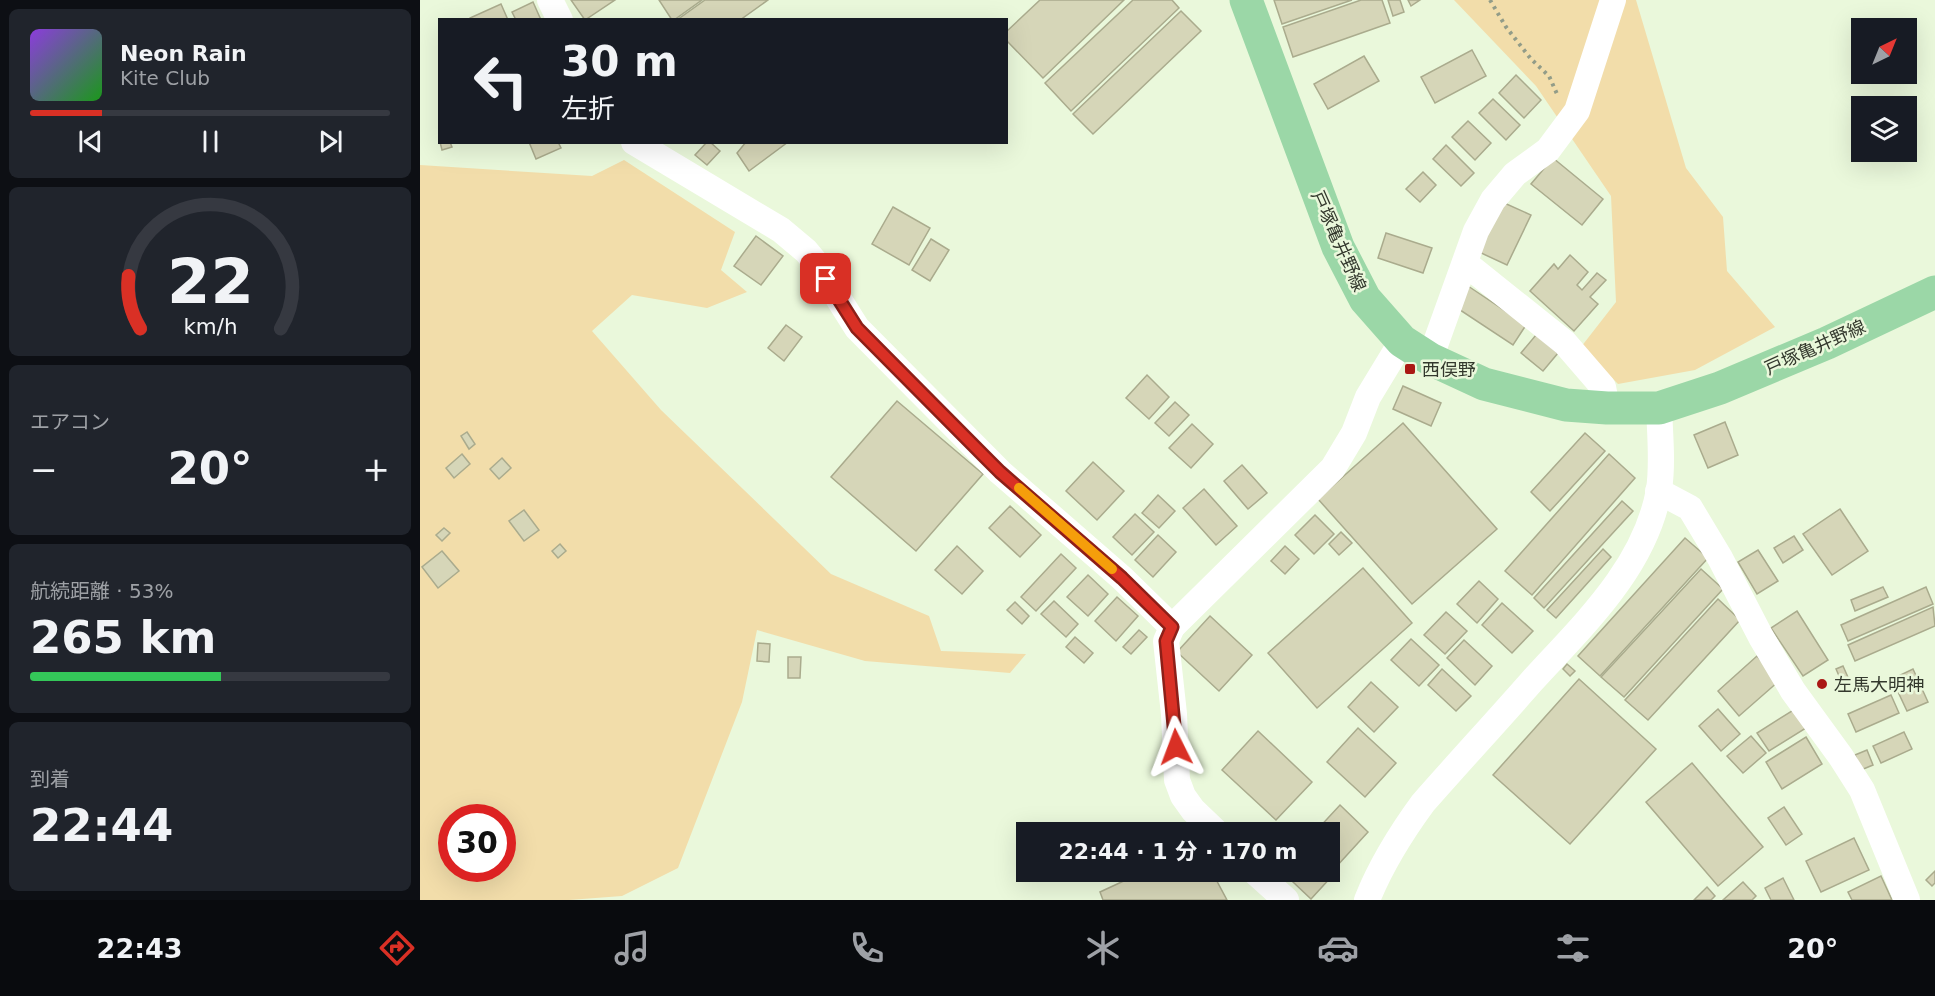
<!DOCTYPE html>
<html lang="ja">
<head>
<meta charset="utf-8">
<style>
	:root { --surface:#171b24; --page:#20242c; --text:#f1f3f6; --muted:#9ea1a6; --line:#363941; --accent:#d93025 }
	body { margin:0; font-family:"DejaVu Sans","Noto Sans JP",sans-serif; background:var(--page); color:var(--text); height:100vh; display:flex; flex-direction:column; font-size:22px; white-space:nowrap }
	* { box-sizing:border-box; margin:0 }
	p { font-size:20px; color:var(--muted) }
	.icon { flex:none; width:33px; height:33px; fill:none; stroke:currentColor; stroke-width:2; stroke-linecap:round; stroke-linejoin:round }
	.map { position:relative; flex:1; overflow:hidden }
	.details { display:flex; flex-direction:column; gap:9px; padding:9px; background:#0d0f14; width:420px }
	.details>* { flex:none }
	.hud { position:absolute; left:18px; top:18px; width:570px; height:126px; border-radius:0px; box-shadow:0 6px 24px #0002; background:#171b24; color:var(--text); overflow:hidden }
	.needle { width:39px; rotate:43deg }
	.controls { position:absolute; left:1431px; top:18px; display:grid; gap:12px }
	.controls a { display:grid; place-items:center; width:66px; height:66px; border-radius:0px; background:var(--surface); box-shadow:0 6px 24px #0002; font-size:30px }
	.speed { position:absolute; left:18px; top:804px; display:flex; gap:12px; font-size:30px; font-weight:700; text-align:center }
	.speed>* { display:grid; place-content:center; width:78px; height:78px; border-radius:50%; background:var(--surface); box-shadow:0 6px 24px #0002; line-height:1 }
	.speed .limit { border:9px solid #d22; background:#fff; color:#111 }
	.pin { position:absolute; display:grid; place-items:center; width:51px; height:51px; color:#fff; margin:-26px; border-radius:12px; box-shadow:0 3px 9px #0006 }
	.me { position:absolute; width:66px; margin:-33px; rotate:357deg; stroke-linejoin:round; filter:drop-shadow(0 0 4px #0008) }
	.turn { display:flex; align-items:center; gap:21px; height:126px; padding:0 24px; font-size:27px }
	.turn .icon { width:78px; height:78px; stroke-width:2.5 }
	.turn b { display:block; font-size:42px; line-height:51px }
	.big { font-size:45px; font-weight:700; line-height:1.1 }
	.details .tile { flex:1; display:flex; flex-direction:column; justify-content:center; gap:9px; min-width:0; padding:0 21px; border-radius:9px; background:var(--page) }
	.details .dial { align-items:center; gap:0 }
	.dial svg { height:156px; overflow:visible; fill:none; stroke:var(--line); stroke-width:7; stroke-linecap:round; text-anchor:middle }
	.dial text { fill:var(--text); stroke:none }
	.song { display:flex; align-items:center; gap:18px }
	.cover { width:72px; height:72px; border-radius:9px; background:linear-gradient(135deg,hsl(270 70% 55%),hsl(120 70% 35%)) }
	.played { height:6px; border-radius:3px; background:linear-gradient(90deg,var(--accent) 20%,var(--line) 20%) }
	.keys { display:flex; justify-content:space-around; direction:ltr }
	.heat { display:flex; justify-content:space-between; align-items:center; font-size:33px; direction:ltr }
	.charge { height:9px; border-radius:4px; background:linear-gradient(90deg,#34c759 53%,var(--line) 0) }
	.trip { position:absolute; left:596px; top:822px; width:324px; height:60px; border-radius:0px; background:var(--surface); box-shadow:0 6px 24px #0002; font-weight:700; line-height:60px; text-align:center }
	.dock { display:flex; height:96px; justify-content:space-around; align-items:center; background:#090b0e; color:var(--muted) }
	.dock .icon { width:42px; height:42px }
	.dock .active { color:var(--accent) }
	.dock b { font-size:27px; color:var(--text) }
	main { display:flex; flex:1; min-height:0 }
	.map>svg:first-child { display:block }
</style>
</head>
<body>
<main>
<section class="details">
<div class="tile">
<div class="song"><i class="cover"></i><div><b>Neon Rain</b><p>Kite Club</p></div></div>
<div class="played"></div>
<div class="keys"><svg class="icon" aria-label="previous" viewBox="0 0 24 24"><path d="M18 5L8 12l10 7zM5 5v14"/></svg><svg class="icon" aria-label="pause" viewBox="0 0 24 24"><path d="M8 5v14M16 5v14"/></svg><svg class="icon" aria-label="next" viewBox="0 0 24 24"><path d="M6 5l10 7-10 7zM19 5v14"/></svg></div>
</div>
<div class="tile dial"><svg viewBox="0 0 100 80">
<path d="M14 69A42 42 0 1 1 86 69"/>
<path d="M14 69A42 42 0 0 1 8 42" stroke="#d93025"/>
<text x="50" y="56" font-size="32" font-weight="700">22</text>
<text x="50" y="72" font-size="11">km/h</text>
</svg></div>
<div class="tile"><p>エアコン</p>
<div class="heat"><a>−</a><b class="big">20°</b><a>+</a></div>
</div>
<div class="tile"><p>航続距離 · 53%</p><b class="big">265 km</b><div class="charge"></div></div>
<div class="tile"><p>到着</p><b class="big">22:44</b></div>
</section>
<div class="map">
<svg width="1515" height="900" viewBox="0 0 1515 900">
	<rect width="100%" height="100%" fill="#eaf8db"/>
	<g fill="#f2ddaa" fill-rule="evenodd">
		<polygon points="1034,0 1216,0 1266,168 1303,217 1307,271 1355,327 1275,370 1198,384 1161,347 1196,302 1191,196 1116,86"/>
		<path d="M204,160L315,232L301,270L327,292L287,308L212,295L172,331L241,410L411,574L509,616L521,651L606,654L590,673L445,661L337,630L322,702L258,868L202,896L149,900H0V165L172,176ZM32,818H82V868H32Z"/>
	</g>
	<g fill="#d6d6b8" stroke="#aaab8d" stroke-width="1.5">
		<polygon points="151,0 195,0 165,20"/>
		<polygon points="239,0 282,0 254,20 252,20"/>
		<polygon points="285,0 348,0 320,20 257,20"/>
		<polygon points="620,0 704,0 623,78 586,40 586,32"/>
		<polygon points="713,0 752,0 759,8 651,111 625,83"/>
		<polygon points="854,0 932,0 862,24"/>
		<polygon points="941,0 962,0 970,23 873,57 863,27"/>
		<polygon points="968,0 980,0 984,12 973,16"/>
		<polygon points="988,0 1000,0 991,6"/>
		<polygon points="113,2 121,20 96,20 92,12"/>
		<polygon points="81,4 88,20 50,20 50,18"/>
		<polygon points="761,11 781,31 673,134 653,114"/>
		<polygon points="1052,50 1066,76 1015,103 1001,77"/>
		<polygon points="944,56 959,81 908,109 894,84"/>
		<polygon points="1096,75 1121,100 1104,118 1079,93"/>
		<polygon points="1073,99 1100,125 1086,140 1059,113"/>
		<polygon points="1048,121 1071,143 1055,160 1032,137"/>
		<polygon points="20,142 30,142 32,147 22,150"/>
		<polygon points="109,142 138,142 141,148 116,159"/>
		<polygon points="287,142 290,142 300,151 287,165 275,155"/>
		<polygon points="326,142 368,142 329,171 317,153"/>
		<polygon points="1026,145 1054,173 1041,186 1013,159"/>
		<polygon points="1133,158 1183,199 1162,225 1111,184"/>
		<polygon points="1003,172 1016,185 1000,202 986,189"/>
		<polygon points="1082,202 1111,215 1087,265 1059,252"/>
		<polygon points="473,207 510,228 489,265 452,244"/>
		<polygon points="966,233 1012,248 1003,273 958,258"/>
		<polygon points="336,236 363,256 341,285 314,266"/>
		<polygon points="511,239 529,250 510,281 492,270"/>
		<polygon points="1150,255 1168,272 1157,285 1162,290 1177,273 1186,280 1170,297 1178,304 1154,331 1110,291 1134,264 1138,269"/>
		<polygon points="1048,286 1106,325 1093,345 1034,306"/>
		<polygon points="366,325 382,337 364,361 348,348"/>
		<polygon points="1116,335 1138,353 1123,371 1101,353"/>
		<polygon points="727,375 749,397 729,419 706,398"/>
		<polygon points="983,386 1021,403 1011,426 973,409"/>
		<polygon points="477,401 563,474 496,551 411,477"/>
		<polygon points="755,402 769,415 749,436 735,423"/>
		<polygon points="1305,422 1318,455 1288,468 1274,435"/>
		<polygon points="983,423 1077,529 992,604 898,499"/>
		<polygon points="772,424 793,444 771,468 749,448"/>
		<polygon points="47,432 55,444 49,449 41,436"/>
		<polygon points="1165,433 1185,451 1130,511 1111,492"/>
		<polygon points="42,454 50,464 34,478 26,468"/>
		<polygon points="1189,454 1215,478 1112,595 1085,571"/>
		<polygon points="82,458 91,468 79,479 70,469"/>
		<polygon points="673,462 704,491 677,520 646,491"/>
		<polygon points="822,465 847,493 828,509 804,481"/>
		<polygon points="784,489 817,526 796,545 763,508"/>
		<polygon points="738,495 755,511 739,528 722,513"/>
		<polygon points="1202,501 1213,511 1124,608 1114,598"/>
		<polygon points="590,506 621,535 600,557 569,528"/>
		<polygon points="1420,509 1448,551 1412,575 1383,534"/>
		<polygon points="104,510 119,530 104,541 89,521"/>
		<polygon points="715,514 734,532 712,555 693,537"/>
		<polygon points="895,515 914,534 894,554 875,535"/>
		<polygon points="24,528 30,533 22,541 16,535"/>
		<polygon points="921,532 932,543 919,555 909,544"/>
		<polygon points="738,535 756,552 733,577 715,560"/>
		<polygon points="1374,536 1383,550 1363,563 1354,548"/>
		<polygon points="1265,538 1288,558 1180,676 1158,656"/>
		<polygon points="140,544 146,551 138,558 132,551"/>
		<polygon points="537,546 563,571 542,594 515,570"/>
		<polygon points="865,546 879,559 865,574 851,561"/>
		<polygon points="1183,549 1191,557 1136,618 1127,610"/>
		<polygon points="1338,550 1358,581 1337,594 1318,562"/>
		<polygon points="22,551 39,571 18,588 2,567"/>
		<polygon points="641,554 656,568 616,611 601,597"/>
		<polygon points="943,568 992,623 897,708 848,653"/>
		<polygon points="1281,569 1303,589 1204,697 1181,677"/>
		<polygon points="668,575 688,594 668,616 647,597"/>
		<polygon points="1059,581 1078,599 1057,623 1037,604"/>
		<polygon points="1463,587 1468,597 1435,611 1431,600"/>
		<polygon points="1506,587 1513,604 1428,641 1421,625"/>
		<polygon points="697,597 718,616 696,641 675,621"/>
		<polygon points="1298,599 1320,620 1228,720 1205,700"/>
		<polygon points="634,601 658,624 646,637 621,614"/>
		<polygon points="595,602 609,616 602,624 587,610"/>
		<polygon points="1082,603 1113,631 1092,653 1062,625"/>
		<polygon points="1513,607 1515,626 1435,661 1428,645"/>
		<polygon points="1377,611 1408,660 1383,676 1351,628"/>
		<polygon points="1026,612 1047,631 1025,654 1004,635"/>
		<polygon points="790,616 832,655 799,691 757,652"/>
		<polygon points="719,630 727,637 711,654 703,647"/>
		<polygon points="655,637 673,653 664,663 646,647"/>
		<polygon points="991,639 1019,665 999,686 971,660"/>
		<polygon points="1044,640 1072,666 1055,685 1027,658"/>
		<polygon points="338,643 350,644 349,662 337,661"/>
		<polygon points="1337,656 1359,681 1319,716 1298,691"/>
		<polygon points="368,657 381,657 380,678 368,678"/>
		<polygon points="1147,664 1155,671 1150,676 1143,669"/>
		<polygon points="1423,666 1431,684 1424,687 1416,669"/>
		<polygon points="1022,669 1051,696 1036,711 1008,685"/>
		<polygon points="1493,669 1508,702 1487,711 1472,679"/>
		<polygon points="1159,679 1236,749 1150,844 1073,775"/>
		<polygon points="951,682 978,707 954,732 928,707"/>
		<polygon points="1471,695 1479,713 1436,732 1428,714"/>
		<polygon points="1298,709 1320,734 1301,751 1279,726"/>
		<polygon points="1375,709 1386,728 1349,751 1337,733"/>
		<polygon points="938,728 976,763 945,797 907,762"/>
		<polygon points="838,731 892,782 856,820 802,770"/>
		<polygon points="1484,732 1492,749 1461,763 1453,746"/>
		<polygon points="1331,736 1346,753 1323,773 1307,756"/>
		<polygon points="1386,737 1402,764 1362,789 1346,762"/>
		<polygon points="1447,750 1453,765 1441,770 1435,755"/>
		<polygon points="1272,763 1343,847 1298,886 1226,802"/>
		<polygon points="920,805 948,832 916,867 909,861 909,832 895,832"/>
		<polygon points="1364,807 1382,834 1366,845 1348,818"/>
		<polygon points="1434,838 1449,870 1401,892 1386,861"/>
		<polygon points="1515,871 1515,883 1512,886 1506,880"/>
		<polygon points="723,872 792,872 807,900 683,900 680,892"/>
		<polygon points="883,872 907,872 912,876 891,899 873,882"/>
		<polygon points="1461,876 1472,900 1432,900 1428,892"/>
		<polygon points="1363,878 1374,900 1351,900 1345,888"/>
		<polygon points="1323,882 1336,896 1332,900 1303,900"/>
		<polygon points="1287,887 1295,896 1291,900 1274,900"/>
	</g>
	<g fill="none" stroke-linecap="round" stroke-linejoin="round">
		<polyline stroke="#929c88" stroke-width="4" stroke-dasharray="3 4.5" stroke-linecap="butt" points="1070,0 1086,27 1111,59 1129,76 1137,94"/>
		<g stroke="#fff" stroke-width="26">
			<polyline points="130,0 140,20"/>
			<polyline points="214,142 361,230 386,251 396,263 437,328 580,472 702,578 752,627 746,641 754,714 757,780 763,796 773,810 796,832"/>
			<polyline points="1045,263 1145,343 1183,387 1187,408"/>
			<polyline points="1010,359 1056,231 1073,200 1095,174 1128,150 1157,111 1193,0"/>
			<polyline points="1238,491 1270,508 1300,558 1341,637 1373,691 1421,757 1442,790 1487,900"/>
			<polyline points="752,627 913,468 934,433 948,397 982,341"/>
			<polyline points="835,872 866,900"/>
			<path d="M947,900C961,865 981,833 1003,803C1039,762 1076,722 1112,681C1163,625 1225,568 1239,490C1243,463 1240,435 1239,408"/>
		</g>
		<polyline stroke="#9bd7a7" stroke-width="33" points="826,0 918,247 945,299 982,341 1010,359 1064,384 1146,405 1187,408 1239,408 1300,388 1407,343 1515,292"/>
	</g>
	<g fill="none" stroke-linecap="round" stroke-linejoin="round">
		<g stroke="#8d1f18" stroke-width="15">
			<polyline id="route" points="406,279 437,328 564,456 580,472 702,578 752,627 746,641 756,747"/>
		</g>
		<use href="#route" stroke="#d93025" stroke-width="10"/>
		<polyline stroke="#f59e0b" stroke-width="10" points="599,488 692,569"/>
	</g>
	<g fill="#aa1814" stroke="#eaf8db" stroke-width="2">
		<rect x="984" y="363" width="12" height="12" rx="3"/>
		<circle cx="1402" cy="684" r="6"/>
	</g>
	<g text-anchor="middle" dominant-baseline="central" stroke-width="5" stroke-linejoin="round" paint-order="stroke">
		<g font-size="18" fill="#33382d" stroke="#eaf8db">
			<text transform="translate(919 241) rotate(66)">戸塚亀井野線</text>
			<text transform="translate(1395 347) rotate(-24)">戸塚亀井野線</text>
		</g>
		<g font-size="18" fill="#33382d" stroke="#eaf8db" text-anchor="start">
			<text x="1002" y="369">西俣野</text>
			<text x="1414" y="684">左馬大明神</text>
		</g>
	</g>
</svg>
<div class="controls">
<a><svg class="needle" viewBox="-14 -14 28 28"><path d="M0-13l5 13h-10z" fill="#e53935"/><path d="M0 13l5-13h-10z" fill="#9ea1a6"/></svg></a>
<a><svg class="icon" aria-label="layers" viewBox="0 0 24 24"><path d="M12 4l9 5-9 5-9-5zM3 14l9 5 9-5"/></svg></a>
</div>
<div class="speed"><div class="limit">30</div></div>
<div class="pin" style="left:406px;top:279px;background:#d93025"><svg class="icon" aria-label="arrive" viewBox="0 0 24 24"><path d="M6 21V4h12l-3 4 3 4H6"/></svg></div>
<svg class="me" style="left:756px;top:747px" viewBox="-20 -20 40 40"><path d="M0-17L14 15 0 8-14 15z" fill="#d93025" stroke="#fff" stroke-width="4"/></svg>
<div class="trip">22:44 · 1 分 · 170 m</div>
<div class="hud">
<div class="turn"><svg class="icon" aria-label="left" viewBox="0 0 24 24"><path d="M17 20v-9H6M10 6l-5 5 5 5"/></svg><div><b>30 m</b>左折</div></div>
</div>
</div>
</main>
<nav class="dock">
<b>22:43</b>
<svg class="icon active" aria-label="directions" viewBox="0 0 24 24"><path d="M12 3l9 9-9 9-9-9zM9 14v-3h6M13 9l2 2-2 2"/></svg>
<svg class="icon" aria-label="music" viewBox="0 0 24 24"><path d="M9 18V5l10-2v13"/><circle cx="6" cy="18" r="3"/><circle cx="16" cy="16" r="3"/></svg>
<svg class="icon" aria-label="phone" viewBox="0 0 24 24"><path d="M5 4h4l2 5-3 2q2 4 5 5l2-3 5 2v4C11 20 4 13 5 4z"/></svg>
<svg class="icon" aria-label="climate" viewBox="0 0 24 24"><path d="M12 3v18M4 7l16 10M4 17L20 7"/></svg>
<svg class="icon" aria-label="car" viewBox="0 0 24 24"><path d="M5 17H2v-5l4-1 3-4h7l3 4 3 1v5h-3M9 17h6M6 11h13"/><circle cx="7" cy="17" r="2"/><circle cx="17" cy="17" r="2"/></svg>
<svg class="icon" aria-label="filters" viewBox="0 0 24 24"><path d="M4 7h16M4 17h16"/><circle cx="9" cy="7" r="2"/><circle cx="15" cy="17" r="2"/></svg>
<b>20°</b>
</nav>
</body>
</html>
